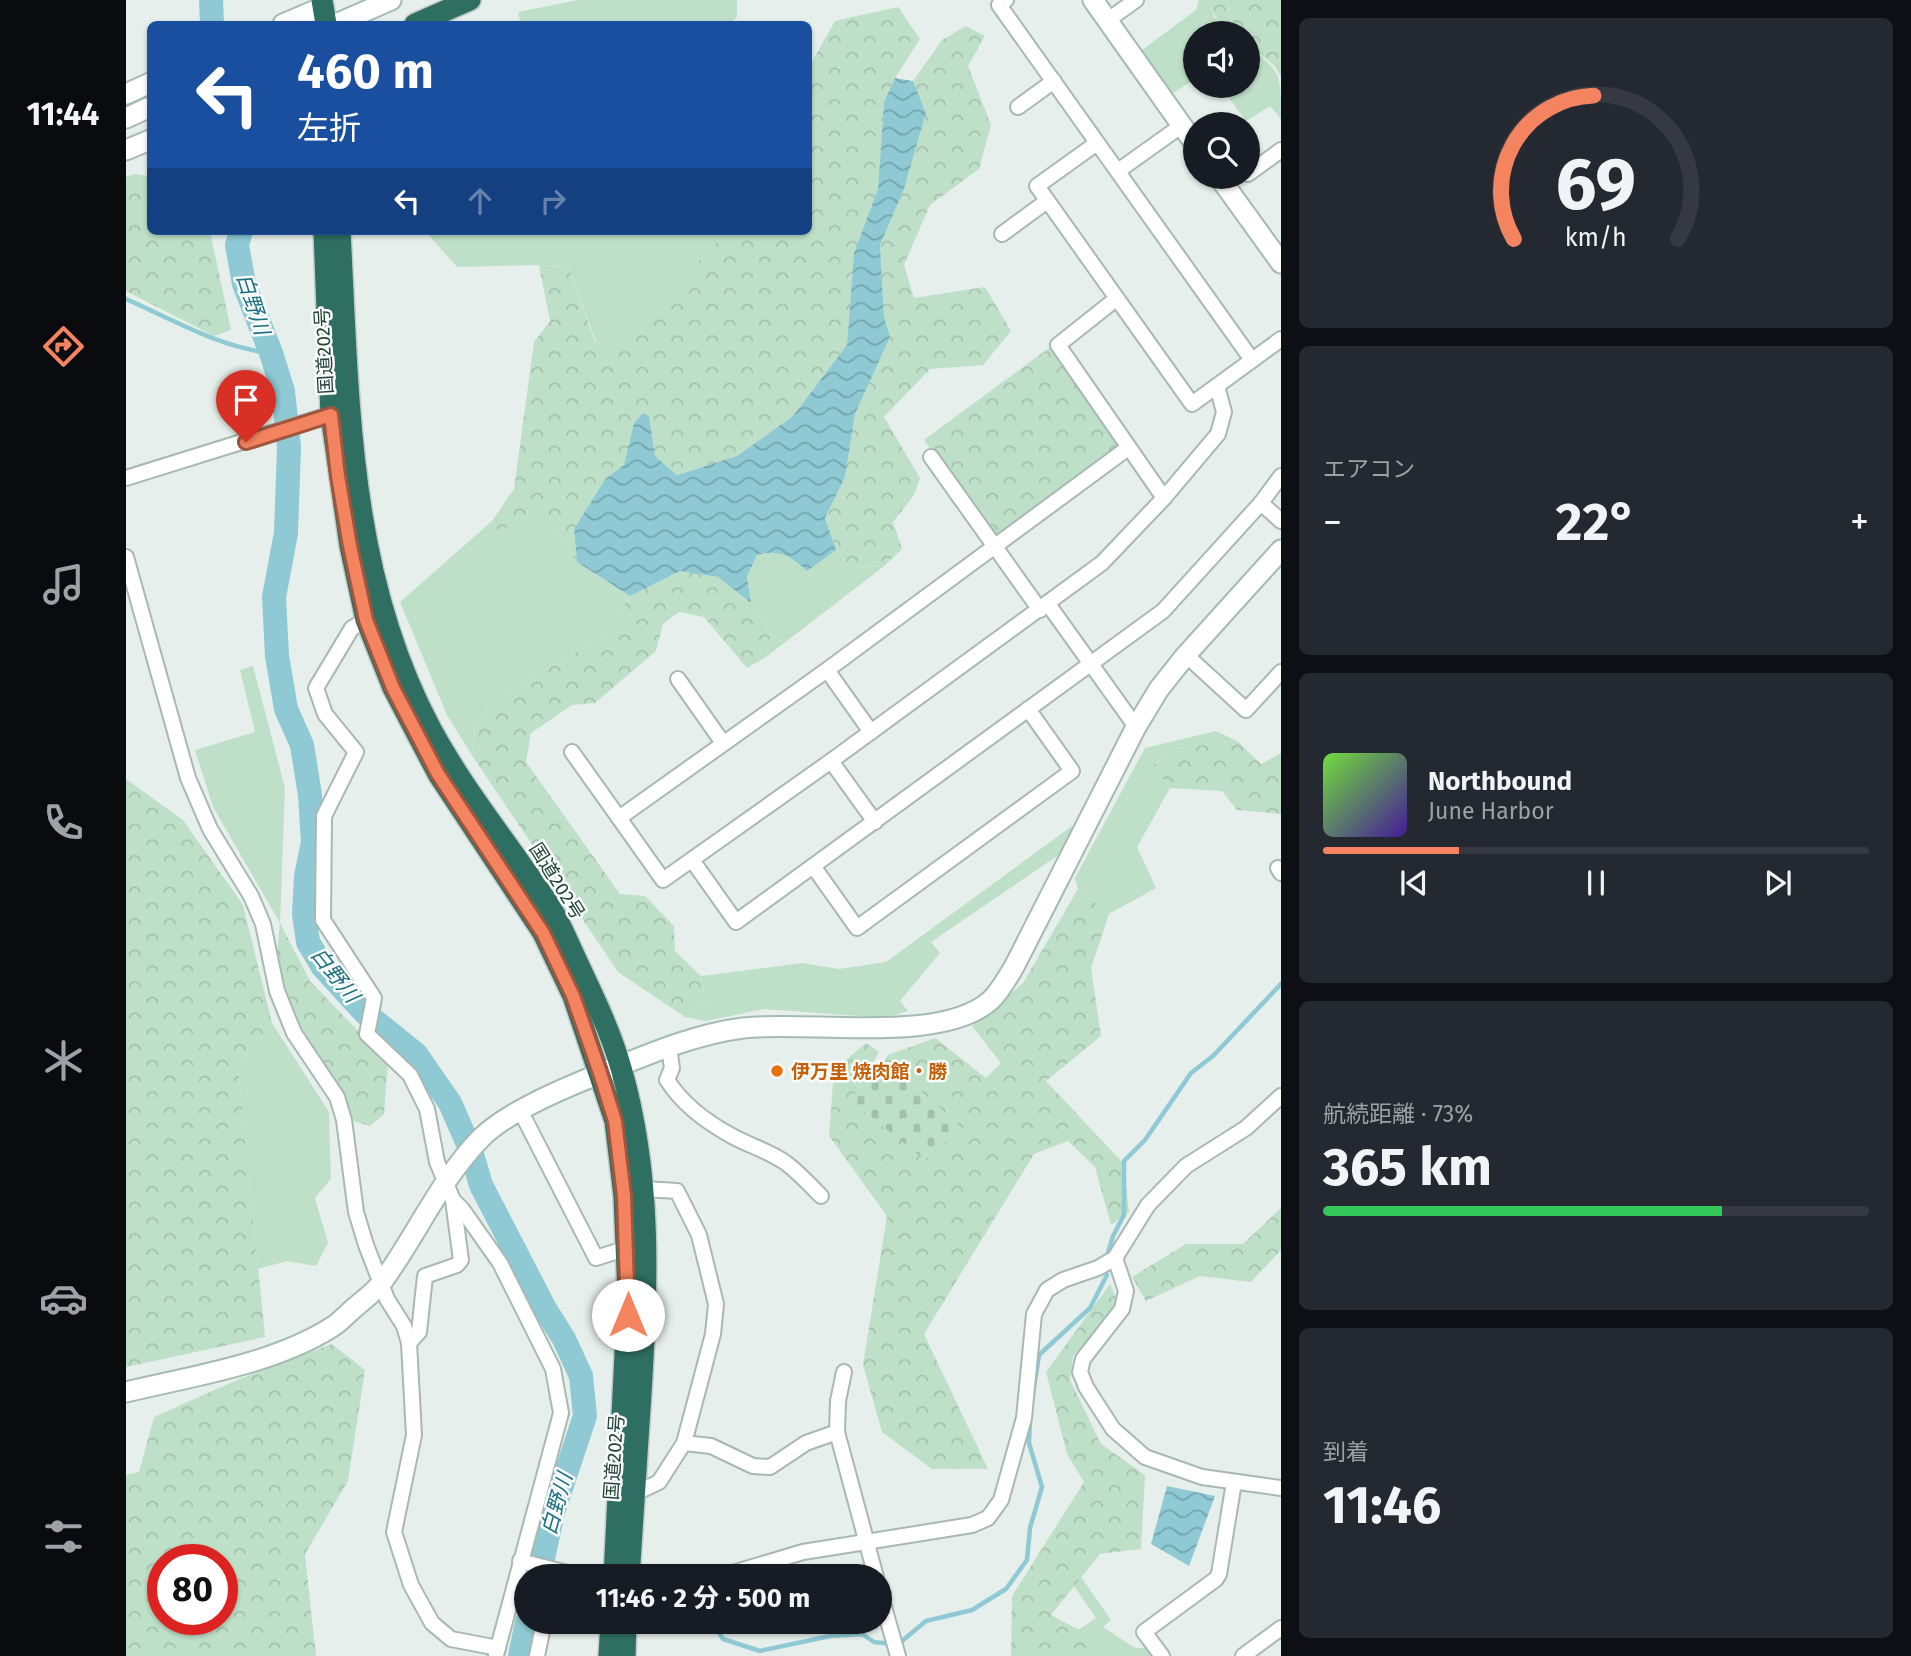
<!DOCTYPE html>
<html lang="ja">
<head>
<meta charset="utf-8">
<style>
	:root { --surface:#171b24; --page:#242831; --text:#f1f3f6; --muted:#9ea1a6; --line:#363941; --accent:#f4845f }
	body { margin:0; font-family:"Fira Sans","Noto Sans JP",sans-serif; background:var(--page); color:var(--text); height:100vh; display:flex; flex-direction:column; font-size:26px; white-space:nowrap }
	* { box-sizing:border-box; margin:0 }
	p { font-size:23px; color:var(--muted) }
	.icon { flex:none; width:38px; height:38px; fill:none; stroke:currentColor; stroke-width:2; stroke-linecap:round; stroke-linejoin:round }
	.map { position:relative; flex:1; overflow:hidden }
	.drawer { display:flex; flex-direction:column; gap:18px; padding:18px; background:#0d0f14; width:630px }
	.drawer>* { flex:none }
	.top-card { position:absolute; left:21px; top:21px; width:665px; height:214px; border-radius:10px; box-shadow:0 2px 5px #0004; background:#1a4fa0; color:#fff; overflow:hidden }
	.fabs { position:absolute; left:1057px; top:21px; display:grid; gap:14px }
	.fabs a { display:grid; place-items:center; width:77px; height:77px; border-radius:50%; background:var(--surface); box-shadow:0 2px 5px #0004; font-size:35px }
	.speed { position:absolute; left:21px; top:1544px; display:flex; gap:14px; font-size:35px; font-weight:700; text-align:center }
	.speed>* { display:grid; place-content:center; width:91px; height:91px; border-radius:50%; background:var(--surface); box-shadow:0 2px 5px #0004; line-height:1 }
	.speed .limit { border:10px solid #d22; background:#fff; color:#111 }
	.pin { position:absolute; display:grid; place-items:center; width:60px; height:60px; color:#fff; margin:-72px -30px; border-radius:50% 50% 50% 0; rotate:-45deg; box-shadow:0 0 7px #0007 }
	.pin .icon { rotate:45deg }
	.me { position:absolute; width:77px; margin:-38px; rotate:0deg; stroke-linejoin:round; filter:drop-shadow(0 0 5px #0008) }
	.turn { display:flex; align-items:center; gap:24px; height:147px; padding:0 35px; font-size:32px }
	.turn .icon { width:91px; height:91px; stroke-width:2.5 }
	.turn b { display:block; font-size:49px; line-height:60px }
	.lanes { display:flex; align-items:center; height:66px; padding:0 35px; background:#0003; justify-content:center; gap:35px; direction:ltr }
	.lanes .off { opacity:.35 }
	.big { font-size:52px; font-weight:700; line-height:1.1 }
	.drawer .tile { flex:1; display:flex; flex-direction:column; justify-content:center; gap:10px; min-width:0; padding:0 24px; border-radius:10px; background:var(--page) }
	.drawer .dial { align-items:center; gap:0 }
	.dial svg { height:182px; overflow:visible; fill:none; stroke:var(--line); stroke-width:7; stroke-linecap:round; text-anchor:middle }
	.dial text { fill:var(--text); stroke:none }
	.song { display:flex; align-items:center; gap:21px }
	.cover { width:84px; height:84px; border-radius:10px; background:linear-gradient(135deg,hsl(100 70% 55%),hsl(260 70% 35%)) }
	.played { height:7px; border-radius:4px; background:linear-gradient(90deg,var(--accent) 25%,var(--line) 25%) }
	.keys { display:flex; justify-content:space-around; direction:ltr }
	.heat { display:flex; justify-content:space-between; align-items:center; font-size:38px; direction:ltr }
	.charge { height:10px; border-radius:5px; background:linear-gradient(90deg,#34c759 73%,var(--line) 0) }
	.trip { position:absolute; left:388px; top:1564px; width:378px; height:70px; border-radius:35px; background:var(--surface); box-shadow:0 2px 5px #0004; font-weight:700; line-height:70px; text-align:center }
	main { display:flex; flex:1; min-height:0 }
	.dock { display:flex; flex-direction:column; width:126px; justify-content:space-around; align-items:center; background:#090b0e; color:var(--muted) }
	.dock .icon { width:49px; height:49px }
	.dock .on { color:var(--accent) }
	.dock b { font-size:32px; color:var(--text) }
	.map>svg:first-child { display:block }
</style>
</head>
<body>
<main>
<nav class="dock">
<b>11:44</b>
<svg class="icon on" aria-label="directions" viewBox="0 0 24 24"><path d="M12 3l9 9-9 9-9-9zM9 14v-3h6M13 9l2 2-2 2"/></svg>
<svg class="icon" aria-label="music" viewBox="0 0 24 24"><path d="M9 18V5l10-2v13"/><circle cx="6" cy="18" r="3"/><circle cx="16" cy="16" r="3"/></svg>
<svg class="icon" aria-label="phone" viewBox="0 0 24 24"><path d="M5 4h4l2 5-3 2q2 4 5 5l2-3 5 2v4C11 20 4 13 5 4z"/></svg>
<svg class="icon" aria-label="climate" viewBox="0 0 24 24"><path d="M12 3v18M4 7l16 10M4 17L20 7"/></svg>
<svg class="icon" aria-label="car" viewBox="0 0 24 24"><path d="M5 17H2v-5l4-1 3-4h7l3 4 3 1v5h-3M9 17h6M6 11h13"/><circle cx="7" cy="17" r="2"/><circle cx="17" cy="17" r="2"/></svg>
<svg class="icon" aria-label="filters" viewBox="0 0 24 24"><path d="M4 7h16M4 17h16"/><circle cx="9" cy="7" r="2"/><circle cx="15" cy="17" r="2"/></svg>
</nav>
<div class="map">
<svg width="1155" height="1656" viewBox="0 0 1155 1656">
	<defs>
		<pattern id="forest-crowns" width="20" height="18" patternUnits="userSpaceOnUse" patternTransform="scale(1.75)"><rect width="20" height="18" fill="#bfe0c8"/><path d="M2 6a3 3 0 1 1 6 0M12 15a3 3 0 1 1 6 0" fill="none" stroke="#a4c1ad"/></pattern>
		<pattern id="cemetery-stones" width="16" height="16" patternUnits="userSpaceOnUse" patternTransform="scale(1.75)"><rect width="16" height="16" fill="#bfe0c8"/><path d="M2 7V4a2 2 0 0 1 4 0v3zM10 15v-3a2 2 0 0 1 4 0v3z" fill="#a4c1ad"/></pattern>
		<pattern id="water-waves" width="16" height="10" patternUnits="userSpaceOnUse" patternTransform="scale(1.75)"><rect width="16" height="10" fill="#8ec9d4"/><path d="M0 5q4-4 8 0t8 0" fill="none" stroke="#74a5ad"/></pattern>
	</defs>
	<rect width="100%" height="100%" fill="#e6efeb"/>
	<g fill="#bfe0c8">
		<polygon points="452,0 611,0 611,17 603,24 395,24 392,12"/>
		<polygon points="1073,0 1081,0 1088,17 1109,33 1069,33 1069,79 1044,95 1016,50 1070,10"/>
		<path d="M1122,44C1155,74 1155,71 1155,119L1144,106L1120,121L1094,86H1122Z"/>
		<polygon points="299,231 601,231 488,351 470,342 443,268 413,265 331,267"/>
		<polygon points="406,513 431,531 451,562 504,596 479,635 366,701 349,727 347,757 321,715 274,602 366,521 372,532"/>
		<path d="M710,550L724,566L757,567L640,657L645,633L625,603L621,577L631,555C653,549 665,556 681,570Z"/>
		<polygon points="127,666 159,788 154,923 87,807 69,750 129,732 114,670"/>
		<polygon points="1090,731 1111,741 1051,748 1027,765 1044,788 1011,847 1030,888 983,914 952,889 949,878 1019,748"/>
		<polygon points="950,823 937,852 805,942 814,953 774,1001 782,1011 760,1018 638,1009 580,1021 559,1017 579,1002 575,976 676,963 713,969 760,962"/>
		<polygon points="146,1023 203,1112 205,1179 189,1198 202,1243 190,1266 161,1261 132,1269 112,1067"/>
		<polygon points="955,1577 985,1620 977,1627 1009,1648 1023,1648 1029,1656 1001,1656 952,1630 970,1618 948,1586"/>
	</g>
	<g fill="url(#forest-crowns)" fill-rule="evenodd">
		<path d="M1081,0H1155V77L1148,65L1122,44V33C1099,33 1089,20 1081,0Z"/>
		<polygon points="772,7 794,39 769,78 758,102 752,189 728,253 721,345 667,416 611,456 551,475 529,456 523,416 508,423 498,465 480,478 448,529 451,562 431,531 406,514 372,532 366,521 388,489 408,342 424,321 413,265 443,268 469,342 488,350 601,231 682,231 683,67 709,21"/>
		<polygon points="840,26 859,36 842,66 865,125 853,169 804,205 778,265 788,298 859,287 885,331 857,365 804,369 758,417 794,478 788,495 767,522 776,549 757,567 724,566 710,550 699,518 719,477 729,414 764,337 758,317 754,245 778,189 800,113 787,81 816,40"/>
		<polygon points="8,174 24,176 24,231 84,231 105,330 88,336 0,291 0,177"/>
		<polygon points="923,348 995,448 871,539 798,440"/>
		<polygon points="554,571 592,577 625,603 645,633 640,657 621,668 578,617 553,612 537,624 530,651 469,703 446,705 405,733 400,762 494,894 519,896 548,926 549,951 575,976 579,1002 559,1017 492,972 347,757 349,727 366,701 479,635 504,596"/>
		<polygon points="1111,741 1135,764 1155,753 1155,814 1111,810 1096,791 1044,788 1027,765 1051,748"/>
		<polygon points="0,779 57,820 117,905 146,1023 112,1067 139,1337 0,1367"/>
		<polygon points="952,889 983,914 965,968 975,1036 920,1081 998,1164 1003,1212 985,1225 969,1167 942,1141 908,1154 798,1334 862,1469 806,1469 756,1432 737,1365 761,1216 703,1136 708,1070 740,1043 753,1052 725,1101 799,1159 836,1128 776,1075 749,1077 762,1055 809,1038 860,1078 875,1063 846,1026 897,983"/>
		<polygon points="154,923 184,981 262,1062 258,1114 244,1126 228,1121 218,1095 166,1014 151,953"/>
		<polygon points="1155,1208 1155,1250 1125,1282 1074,1276 1020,1301 1006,1277 1060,1244 1117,1244"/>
		<polygon points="984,1284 991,1300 985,1315 947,1356 944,1380 975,1444 1019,1475 1015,1549 974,1554 925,1615 1001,1656 885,1656 886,1596 958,1482 941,1454 920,1372"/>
		<path d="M206,1344L239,1370L222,1481L179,1554L190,1656H0V1475L13,1472L28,1417L111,1380ZM37,1559H96V1619H37Z"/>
	</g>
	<polygon fill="url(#cemetery-stones)" points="776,1075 836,1128 799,1160 725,1101 737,1078"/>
	<g fill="url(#water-waves)">
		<path d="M769,78L787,81L800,113L778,189L754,245L758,317L764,337L729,414L719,477L699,518L710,550L681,571C665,556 653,549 631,555L621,577L625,603L592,577L554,571L504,596L451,562L448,529L480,478L498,465L508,423L517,413L523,416L529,456L551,475L611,456L667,416L721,345L728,253L752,189L758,102Z"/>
		<polygon points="1041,1486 1089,1496 1063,1566 1025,1544"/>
	</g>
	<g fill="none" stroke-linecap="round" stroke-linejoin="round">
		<g stroke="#8ec9d4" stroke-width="4.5">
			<path d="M0,299C46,319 94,348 145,353"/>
			<polyline points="982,1253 987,1236 998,1215 998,1161 1019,1140 1065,1073 1087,1056 1155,984"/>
			<polyline points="907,1394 913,1355 964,1308 981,1275"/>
			<polyline points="586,1622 597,1639 634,1651 704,1636 736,1634 748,1642 766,1644 776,1641 800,1621 846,1610 880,1589 901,1560 904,1528 916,1487 903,1443 904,1420"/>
		</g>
		<g stroke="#8ec9d4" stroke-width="24">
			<polyline points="85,0 86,24"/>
			<polyline points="115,231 111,245 118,284 145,353 157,391 163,447 160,533 148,597 151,656 160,709 176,745 184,795 187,842 180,876 178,914 182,942 197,967 239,1013 290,1054 324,1103 345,1151 355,1185 418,1307 438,1339 455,1376 459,1416 427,1512 413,1577"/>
			<polyline points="394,1656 401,1622"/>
		</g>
		<g stroke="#a8b8b2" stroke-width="18">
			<g id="street">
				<polyline points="880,0 873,5 1126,360"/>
				<polyline points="982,20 1010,0"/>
				<polyline points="892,107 928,81"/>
				<polyline points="971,143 911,186 1066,404 1155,339"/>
				<polyline points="992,171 1055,126"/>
				<polyline points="1122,174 1155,150"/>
				<polyline points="876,234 921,201"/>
				<polyline points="990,299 932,345 1038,498"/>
				<polyline points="1002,448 701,670 493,818 537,880 705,761 976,563 1038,498 1092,434 1098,412 1091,386"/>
				<polyline points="805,457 914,610"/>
				<polyline points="0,478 212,412"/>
				<polyline points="1135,503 1155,521"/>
				<polyline points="0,557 62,778 84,829 125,896 137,924 151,991 168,1033 211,1097 218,1120 230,1212 240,1245 261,1299 278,1326 283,1343 288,1435 268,1532 285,1585 306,1623 325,1639 372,1648"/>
				<polyline points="922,604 1010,727"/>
				<polyline points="240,620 226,628 190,688 199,714 230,752 198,816 197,920 248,998 241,1034 284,1075 301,1109 311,1162 327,1200 336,1209 374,1263 427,1369 435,1413 370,1655"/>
				<polyline points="1060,655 1120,710 1155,672"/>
				<polyline points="701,670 745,732"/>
				<polyline points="552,679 597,743"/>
				<polyline points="446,752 493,818"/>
				<polyline points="705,761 749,822"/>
				<polyline points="566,860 610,922 1037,611 1135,503 1155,476"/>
				<polyline points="687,866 731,928 946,771 902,709"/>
				<polyline points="1152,868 1155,873"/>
				<path d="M543,1048L546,1068L541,1080C557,1105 580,1122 606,1136C624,1146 643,1151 660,1163C672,1172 684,1185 695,1196"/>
				<polyline points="394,1110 470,1258 501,1248"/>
				<polyline points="989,1258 1000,1291 996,1309 957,1359 954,1372 960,1387 987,1429 1019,1457 1076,1477 1155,1488"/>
				<polyline points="283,1343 293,1332 299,1276 331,1265 335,1260 327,1200"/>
				<polyline points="718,1372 712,1401 711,1432 750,1577"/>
				<polyline points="558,1443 585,1446 627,1466 644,1467 680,1443 711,1432"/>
				<polyline points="508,1494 533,1482 558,1443 587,1334 590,1304 573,1235 551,1191 518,1189"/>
				<polyline points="394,1561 457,1577"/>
				<polyline points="593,1577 677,1552 846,1525 862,1518 875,1500 898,1418 908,1314 921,1290 937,1280 972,1268 989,1258 1022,1205 1060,1166 1120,1128 1155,1096"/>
				<polyline points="754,1593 772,1656"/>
				<polyline points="411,1656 418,1622"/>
				<polyline points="1036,1656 1018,1632 1090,1579 1093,1574 1108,1482"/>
				<polyline points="1117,1656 1155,1628"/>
			</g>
		</g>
		<g stroke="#a4bbb3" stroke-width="23">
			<g id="secondary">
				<polyline points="967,0 1069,144"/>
				<polyline points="157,24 197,7"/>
				<polyline points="210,24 265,0"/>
				<polyline points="0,94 24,83"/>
				<polyline points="0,118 24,107"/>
				<polyline points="0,150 24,140"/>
				<polyline points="1093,177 1155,263"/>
				<path d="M0,1392C67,1376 148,1364 206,1327C213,1323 219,1316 226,1310C236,1301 249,1292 257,1281C291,1234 314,1180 355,1138C382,1111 440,1087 476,1073C520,1055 569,1034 617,1028C682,1020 815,1045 865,1000C875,990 882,977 889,965L1010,727L1033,689L1060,655L1155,550"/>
			</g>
		</g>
		<g stroke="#c2cac8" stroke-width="24">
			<g id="highway">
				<polyline points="196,0 200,24"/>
				<polyline points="289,24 344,0"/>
				<polyline points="198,231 205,415 224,546 240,620 267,688 312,774 417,933 447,996 489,1121 498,1196 502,1294 488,1577"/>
				<path d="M214,231C223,402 222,574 305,729C339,792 385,847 424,906C434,922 441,940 449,957C466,993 484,1030 495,1068C526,1176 522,1282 515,1393C511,1454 507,1515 503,1577"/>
				<polyline points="483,1656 485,1622"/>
				<polyline points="499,1656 500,1622"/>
			</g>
		</g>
		<use href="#street" stroke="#fff" stroke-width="14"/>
		<use href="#secondary" stroke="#fff" stroke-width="19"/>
		<use href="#highway" stroke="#2f6f62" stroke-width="21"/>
	</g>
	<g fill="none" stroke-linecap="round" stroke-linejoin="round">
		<g stroke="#9f563e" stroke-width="18">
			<polyline id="route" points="120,442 205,415 212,476 224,546 240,620 267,688 312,774 417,933 447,996 474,1073 489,1121 498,1196 502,1315"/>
		</g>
		<use href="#route" stroke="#f4845f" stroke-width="12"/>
	</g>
	<circle fill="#e8710a" stroke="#f7fbf9" stroke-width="2.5" cx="651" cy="1071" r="7"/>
	<g text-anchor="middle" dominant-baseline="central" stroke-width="5" stroke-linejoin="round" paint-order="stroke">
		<g font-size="19" fill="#24423a" stroke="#f7fbf9">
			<text transform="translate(198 351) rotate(-93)">国道202号</text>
			<text transform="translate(431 881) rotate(58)">国道202号</text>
			<text transform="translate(488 1457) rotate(-86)">国道202号</text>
		</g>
		<g font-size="19" font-weight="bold" fill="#c56008" stroke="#f7fbf9" text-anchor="start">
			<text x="665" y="1071">伊万里 焼肉館・勝</text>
		</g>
		<g font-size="21" font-style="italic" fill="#1c6f80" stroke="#f7fbf9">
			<text transform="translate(127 304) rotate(72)">白野川</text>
			<text transform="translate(209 975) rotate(52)">白野川</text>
			<text transform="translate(431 1504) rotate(-74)">白野川</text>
		</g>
	</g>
</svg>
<div class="fabs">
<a><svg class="icon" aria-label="sound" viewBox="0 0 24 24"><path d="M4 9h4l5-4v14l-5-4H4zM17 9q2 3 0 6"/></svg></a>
<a><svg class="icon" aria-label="search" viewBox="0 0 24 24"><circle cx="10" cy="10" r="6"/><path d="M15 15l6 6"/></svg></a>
</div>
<div class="speed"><div class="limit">80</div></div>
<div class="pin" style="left:120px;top:442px;background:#d93025"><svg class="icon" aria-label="arrive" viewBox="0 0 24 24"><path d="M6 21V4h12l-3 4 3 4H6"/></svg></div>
<svg class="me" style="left:502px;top:1315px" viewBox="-20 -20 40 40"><circle r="19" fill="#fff"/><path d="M0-13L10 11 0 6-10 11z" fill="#f4845f"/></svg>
<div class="trip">11:46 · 2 分 · 500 m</div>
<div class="top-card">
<div class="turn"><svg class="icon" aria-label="left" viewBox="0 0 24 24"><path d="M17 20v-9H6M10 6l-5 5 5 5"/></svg><div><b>460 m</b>左折</div></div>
<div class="lanes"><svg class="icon" aria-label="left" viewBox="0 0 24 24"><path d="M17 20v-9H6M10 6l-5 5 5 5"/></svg><svg class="icon off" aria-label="ahead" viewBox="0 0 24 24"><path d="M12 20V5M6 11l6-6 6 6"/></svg><svg class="icon off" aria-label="right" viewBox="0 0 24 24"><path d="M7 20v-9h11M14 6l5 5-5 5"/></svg></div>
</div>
</div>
<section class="drawer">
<div class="tile dial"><svg viewBox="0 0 100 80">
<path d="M14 69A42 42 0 1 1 86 69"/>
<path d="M14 69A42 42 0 0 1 49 6" stroke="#f4845f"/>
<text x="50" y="56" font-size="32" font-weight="700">69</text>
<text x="50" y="72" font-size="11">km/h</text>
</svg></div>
<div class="tile"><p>エアコン</p>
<div class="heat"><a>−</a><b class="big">22°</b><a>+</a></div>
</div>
<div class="tile">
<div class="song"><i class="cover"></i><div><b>Northbound</b><p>June Harbor</p></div></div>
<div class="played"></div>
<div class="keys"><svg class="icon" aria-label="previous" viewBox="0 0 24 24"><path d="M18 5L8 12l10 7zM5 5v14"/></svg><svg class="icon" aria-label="pause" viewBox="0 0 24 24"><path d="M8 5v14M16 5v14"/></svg><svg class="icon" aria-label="next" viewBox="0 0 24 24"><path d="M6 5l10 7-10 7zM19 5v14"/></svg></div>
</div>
<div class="tile"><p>航続距離 · 73%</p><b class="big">365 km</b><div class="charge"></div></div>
<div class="tile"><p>到着</p><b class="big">11:46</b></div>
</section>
</main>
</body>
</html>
